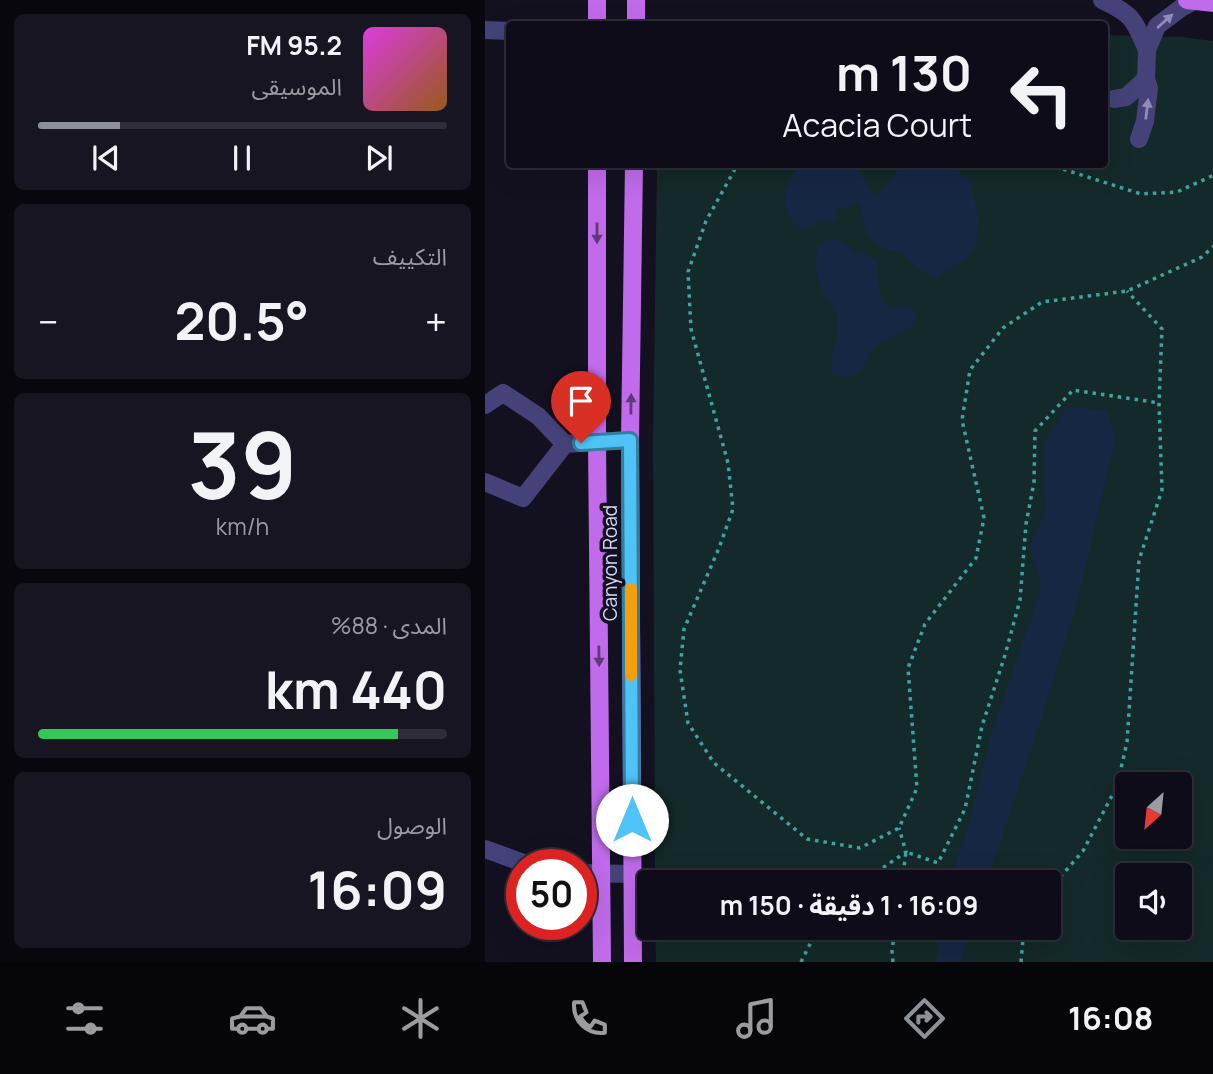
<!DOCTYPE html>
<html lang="ar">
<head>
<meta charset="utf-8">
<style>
	:root { --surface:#0e0c18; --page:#171521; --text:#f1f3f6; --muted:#9b9ba2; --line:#2e2c37; --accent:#8c9099 }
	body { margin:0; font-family:Manrope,"Noto Sans Arabic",sans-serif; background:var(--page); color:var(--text); direction:rtl; height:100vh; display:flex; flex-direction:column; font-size:26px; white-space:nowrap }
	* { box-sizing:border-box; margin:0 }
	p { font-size:23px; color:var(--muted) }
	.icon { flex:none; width:38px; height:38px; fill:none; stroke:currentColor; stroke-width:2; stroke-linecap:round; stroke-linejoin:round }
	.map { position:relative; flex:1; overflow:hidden; direction:ltr }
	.details { display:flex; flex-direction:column; gap:14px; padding:14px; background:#08070d; width:485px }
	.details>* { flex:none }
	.top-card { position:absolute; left:21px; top:21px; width:602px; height:147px; border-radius:7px; box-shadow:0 7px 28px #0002,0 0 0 2px var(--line); direction:rtl; background:#0e0c18; color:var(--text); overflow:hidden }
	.needle { width:46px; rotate:207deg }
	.fabs { position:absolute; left:630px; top:772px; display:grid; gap:14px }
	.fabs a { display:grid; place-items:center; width:77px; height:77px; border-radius:7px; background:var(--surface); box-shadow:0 7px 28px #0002,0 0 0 2px var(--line); font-size:35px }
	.speed { position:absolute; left:21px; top:849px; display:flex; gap:14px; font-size:35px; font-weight:700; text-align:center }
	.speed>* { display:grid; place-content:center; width:91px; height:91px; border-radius:50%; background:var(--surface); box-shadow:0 7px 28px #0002,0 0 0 2px var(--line); line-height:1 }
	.speed .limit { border:10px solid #d22; background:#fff; color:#111 }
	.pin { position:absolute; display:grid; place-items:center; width:60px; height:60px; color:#fff; margin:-72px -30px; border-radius:50% 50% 50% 0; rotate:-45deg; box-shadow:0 0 7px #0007 }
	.pin .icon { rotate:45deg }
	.me { position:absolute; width:77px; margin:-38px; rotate:0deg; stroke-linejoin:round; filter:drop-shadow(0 0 5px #0008) }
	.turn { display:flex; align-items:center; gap:24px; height:147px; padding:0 21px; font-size:32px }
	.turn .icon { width:91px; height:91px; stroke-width:2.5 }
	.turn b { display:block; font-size:49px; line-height:60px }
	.big { font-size:52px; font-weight:700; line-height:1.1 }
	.details .card { flex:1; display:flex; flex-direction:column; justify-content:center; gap:10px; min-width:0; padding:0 24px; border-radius:10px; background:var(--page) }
	.details .dial { align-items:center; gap:0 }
	.dial b { font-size:91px; line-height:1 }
	.song { display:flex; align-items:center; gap:21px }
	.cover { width:84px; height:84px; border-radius:10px; background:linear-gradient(135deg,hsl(300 70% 55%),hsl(30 70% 35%)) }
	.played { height:7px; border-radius:4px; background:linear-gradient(90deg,var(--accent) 20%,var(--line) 20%) }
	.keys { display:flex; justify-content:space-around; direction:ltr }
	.heat { display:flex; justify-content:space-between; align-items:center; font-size:38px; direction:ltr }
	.charge { height:10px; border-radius:5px; background:linear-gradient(90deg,#34c759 88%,var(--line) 0) }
	.trip { position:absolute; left:152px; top:870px; width:424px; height:70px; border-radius:7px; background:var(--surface); box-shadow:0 7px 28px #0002,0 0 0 2px var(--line); font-weight:700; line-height:70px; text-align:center; direction:rtl }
	.tabs { display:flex; height:112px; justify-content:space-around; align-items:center; background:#06050a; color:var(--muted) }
	.tabs .icon { width:49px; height:49px }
	.tabs .current { color:var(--accent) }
	.tabs b { font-size:32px; color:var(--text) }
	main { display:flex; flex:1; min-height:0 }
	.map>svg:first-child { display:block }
</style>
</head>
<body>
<main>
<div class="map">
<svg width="729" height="962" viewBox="0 0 729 962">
	<rect width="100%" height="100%" fill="#131020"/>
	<path fill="#142929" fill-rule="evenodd" d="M620,35L697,37L728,41V962H171L170,928H564V882H170L168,440L172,165L620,164ZM642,784H695V836H642ZM642,875H695V928H642Z"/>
	<g fill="#162744">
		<path d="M315,165H368L374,168L386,192L395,194L416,166L420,165H466L486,182L493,218L492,243L480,259L452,278L438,272L415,252L396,248L385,237L380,230L374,202L352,210L351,222L337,221L319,230C291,216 297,184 315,165Z"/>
		<polygon points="344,239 358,242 371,253 377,252 392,262 395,296 399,305 410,309 418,305 429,311 432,315 427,327 390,346 376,371 365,377 349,376 345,365 352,337 354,317 335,288 330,260 333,248"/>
		<polygon points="581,407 622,410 631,438 592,601 549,743 502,882 464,882 482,832 508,729 556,589 545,546 560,511 558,445"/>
		<polygon points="452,928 486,928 476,962 452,962"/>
	</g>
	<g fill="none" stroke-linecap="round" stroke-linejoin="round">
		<g stroke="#3fa4a1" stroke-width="3.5" stroke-dasharray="3.5 5" stroke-linecap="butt">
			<polyline points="257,164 250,169 221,221 203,272 206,329 243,463 248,509 234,548 199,629 195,670 203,723 229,763 322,839 375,848 414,828 432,788 423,668 440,624 491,558 499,518 477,420 485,370 518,328 557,302 642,291 717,257 729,246"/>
			<polyline points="562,164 656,194 692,192 729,175"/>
			<polyline points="377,882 421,852 414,828"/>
			<polyline points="417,882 421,852 453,863 480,809 497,726 520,655 535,600 541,524 549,482 550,431 588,390 674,403"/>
			<polyline points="564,890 598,851 632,786 642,742 654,560 677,490 674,403 677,329 642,291"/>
			<polyline points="316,962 333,928"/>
			<polyline points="408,962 407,951 410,928"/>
			<polyline points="536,962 538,939 544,928"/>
		</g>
		<g stroke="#454279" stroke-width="18">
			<path d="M617,0C649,15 649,20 662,50"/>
			<polyline points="0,30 24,31"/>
			<polyline points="629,99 641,97 661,79"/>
			<polyline points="654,139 660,121 664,88 661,79 662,50 672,26 696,8 709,1"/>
			<polyline points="0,405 18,393 53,416 80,444"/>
			<polyline points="0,482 38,498 80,444 145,440"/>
			<polyline points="0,849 41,864"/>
			<polyline points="96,873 147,874"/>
		</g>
		<g stroke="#bf6bea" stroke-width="18">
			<polyline points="702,0 729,3"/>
			<polyline points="112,24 112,0"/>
			<polyline points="151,24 151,0"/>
			<polyline points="112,164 112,442 117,962"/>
			<polyline points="148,962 145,440 149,164"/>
		</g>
	</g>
	<defs><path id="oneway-solid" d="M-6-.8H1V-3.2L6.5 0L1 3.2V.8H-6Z" transform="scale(1.75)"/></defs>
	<g fill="#908cb9">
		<use href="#oneway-solid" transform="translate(680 21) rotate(-42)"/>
		<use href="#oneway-solid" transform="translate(662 109) rotate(-83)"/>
	</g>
	<g fill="#60397b">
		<use href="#oneway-solid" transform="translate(112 233) rotate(90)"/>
		<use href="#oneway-solid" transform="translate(146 404) rotate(-89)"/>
		<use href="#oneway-solid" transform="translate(114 656) rotate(89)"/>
	</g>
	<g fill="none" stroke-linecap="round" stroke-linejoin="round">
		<g stroke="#337fa1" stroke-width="18">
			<polyline id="route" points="96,443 145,440 147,820"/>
		</g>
		<use href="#route" stroke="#4fc3f7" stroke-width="12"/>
		<polyline stroke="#f59e0b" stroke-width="12" points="146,589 146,675"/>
	</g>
	<g text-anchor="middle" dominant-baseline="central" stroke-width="7" stroke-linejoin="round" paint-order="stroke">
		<g font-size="19" fill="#dad5f9" stroke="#131020">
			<text transform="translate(125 563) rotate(-90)">Canyon Road</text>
		</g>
	</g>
</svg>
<div class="fabs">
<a><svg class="needle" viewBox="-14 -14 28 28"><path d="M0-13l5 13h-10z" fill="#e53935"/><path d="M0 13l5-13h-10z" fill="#9b9ba2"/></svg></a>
<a><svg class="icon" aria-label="sound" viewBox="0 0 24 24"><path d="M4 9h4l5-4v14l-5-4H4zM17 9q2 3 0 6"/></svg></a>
</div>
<div class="speed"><div class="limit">50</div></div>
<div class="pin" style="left:96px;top:443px;background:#d93025"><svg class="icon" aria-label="arrive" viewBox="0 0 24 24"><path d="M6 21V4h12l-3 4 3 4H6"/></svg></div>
<svg class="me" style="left:147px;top:820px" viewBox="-20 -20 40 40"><circle r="19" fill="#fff"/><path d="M0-13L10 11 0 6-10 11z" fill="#4fc3f7"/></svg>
<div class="trip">16:09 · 1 دقيقة · 150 m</div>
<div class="top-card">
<div class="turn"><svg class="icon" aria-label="left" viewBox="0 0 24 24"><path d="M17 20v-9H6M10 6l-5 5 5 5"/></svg><div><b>130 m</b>Acacia Court</div></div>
</div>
</div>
<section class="details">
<div class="card">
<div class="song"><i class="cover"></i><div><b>95.2 FM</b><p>الموسيقى</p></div></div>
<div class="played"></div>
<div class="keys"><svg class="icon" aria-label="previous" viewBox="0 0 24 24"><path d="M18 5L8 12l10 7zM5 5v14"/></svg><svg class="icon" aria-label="pause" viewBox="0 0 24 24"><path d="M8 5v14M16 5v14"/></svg><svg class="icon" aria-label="next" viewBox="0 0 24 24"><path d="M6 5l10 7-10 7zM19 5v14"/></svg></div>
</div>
<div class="card"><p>التكييف</p>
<div class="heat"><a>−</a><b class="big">20.5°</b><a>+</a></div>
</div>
<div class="card dial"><b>39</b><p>km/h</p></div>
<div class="card"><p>المدى · 88%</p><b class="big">440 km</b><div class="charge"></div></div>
<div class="card"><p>الوصول</p><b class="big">16:09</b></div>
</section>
</main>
<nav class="tabs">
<b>16:08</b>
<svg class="icon current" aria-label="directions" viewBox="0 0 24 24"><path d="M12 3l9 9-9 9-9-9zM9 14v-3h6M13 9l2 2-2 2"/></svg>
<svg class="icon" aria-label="music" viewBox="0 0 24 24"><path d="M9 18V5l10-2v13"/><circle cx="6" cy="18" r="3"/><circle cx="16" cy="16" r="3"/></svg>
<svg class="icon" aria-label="phone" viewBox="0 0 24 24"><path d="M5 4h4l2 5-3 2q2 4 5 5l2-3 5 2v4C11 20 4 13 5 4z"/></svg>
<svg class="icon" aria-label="climate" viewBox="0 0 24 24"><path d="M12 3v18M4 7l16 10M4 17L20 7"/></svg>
<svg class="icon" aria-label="car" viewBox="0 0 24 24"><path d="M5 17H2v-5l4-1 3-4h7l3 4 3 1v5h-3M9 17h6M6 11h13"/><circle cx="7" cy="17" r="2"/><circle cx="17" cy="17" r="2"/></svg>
<svg class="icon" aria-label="filters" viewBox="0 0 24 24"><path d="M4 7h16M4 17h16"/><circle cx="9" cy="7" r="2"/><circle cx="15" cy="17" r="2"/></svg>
</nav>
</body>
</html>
